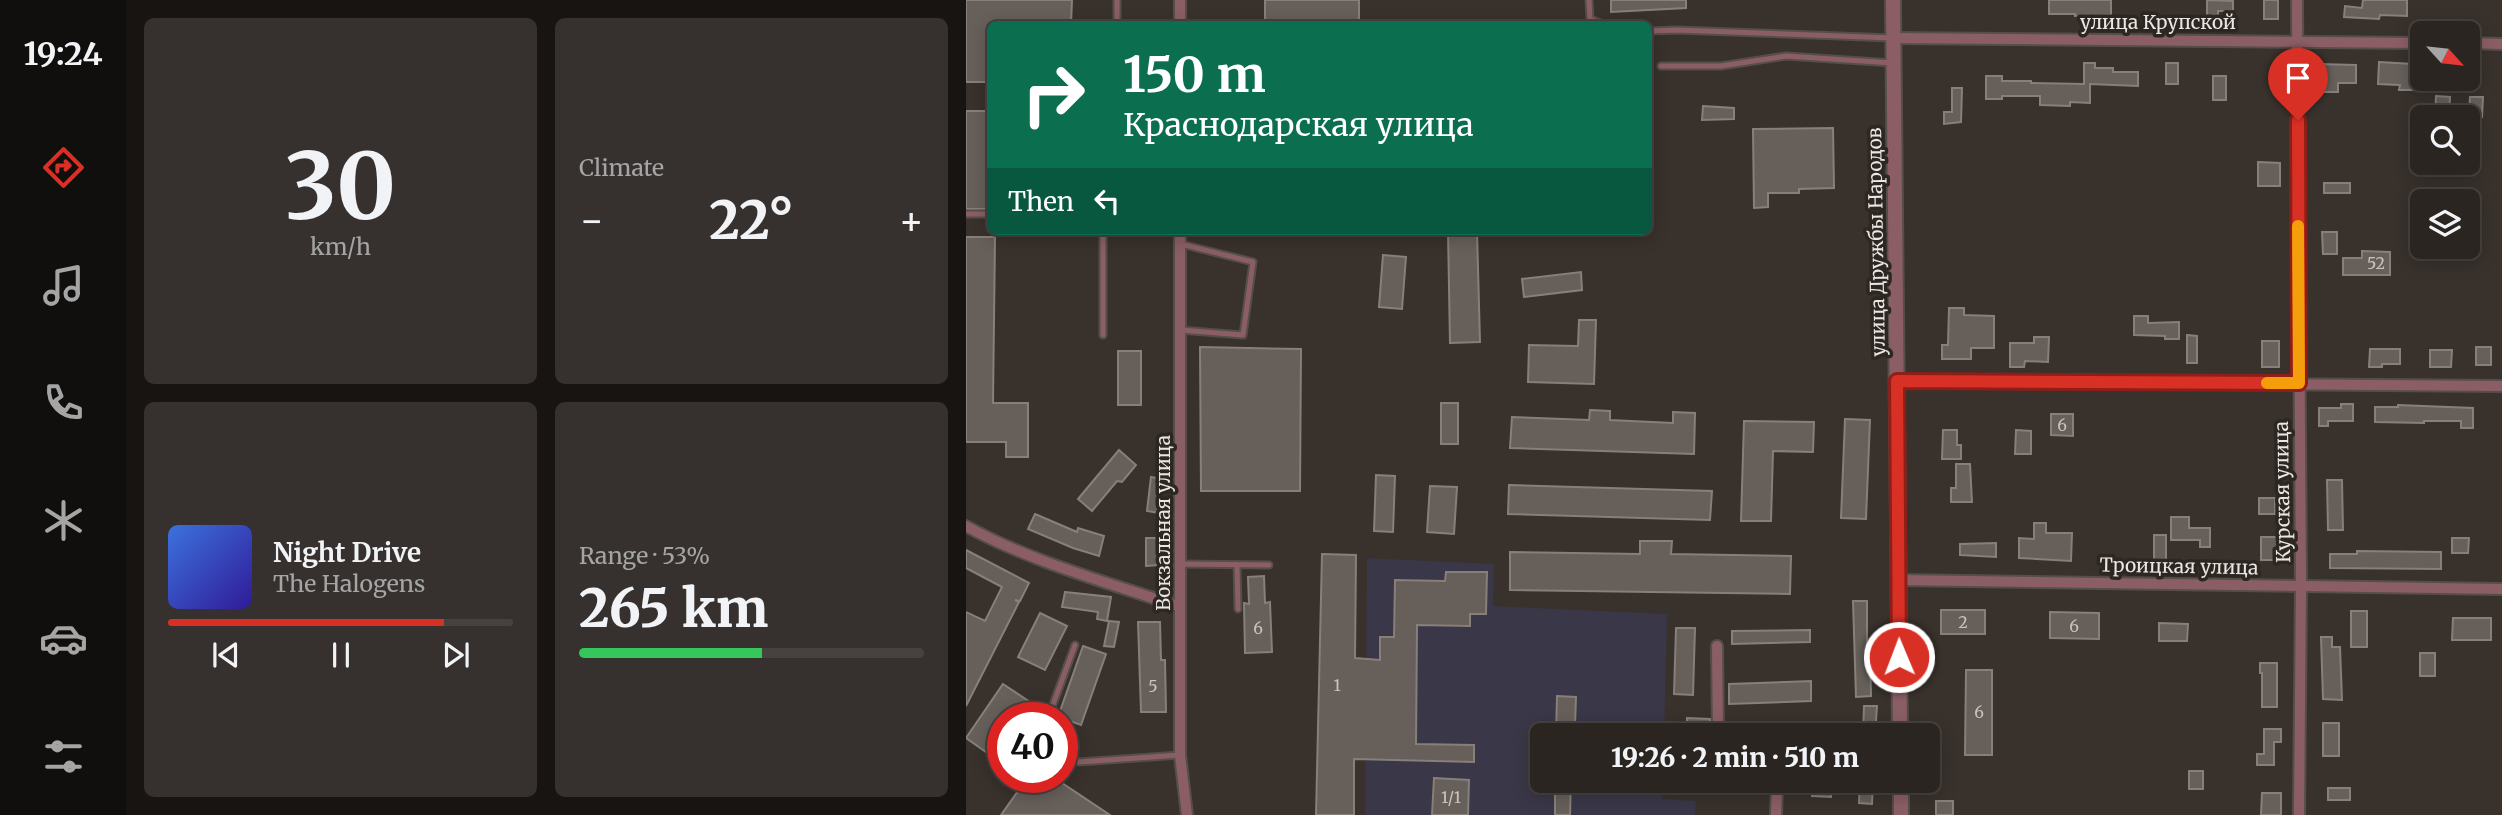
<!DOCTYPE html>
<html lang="en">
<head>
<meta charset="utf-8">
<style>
	:root { --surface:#2a2521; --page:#36312e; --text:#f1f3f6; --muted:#a5a5a5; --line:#46423f; --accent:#d93025 }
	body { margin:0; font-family:Merriweather,serif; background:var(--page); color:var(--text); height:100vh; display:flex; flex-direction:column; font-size:26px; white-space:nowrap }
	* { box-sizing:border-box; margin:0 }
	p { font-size:23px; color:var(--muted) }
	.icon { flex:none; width:38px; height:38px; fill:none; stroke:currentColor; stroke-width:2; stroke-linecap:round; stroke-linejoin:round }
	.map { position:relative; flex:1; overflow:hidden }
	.side { display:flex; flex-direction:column; gap:18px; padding:18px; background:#171412; width:840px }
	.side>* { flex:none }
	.top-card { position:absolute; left:21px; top:21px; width:665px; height:214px; border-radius:10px; box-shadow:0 4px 18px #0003,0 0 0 2px var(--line); background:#0b6e4f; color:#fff; overflow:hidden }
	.needle { width:46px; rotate:117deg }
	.buttons { position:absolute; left:1444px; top:21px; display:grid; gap:14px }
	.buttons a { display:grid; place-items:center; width:70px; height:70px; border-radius:10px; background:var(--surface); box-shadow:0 4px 18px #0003,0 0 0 2px var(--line); font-size:35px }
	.speed { position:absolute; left:21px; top:702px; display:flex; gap:14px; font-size:35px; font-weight:700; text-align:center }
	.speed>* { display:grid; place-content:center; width:91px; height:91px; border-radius:50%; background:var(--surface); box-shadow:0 4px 18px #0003,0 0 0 2px var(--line); line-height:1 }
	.speed .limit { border:10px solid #d22; background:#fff; color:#111 }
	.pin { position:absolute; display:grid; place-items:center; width:60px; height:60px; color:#fff; margin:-72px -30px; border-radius:50% 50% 50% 0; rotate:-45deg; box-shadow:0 0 7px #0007 }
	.pin .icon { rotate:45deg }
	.me { position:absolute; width:77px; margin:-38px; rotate:359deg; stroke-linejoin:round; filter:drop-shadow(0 0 5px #0008) }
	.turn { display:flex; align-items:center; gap:24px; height:147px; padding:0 21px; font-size:32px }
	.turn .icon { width:91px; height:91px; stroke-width:2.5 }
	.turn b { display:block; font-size:49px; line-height:60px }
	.then { display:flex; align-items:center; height:66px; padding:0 21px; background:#0003; gap:14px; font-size:26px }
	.big { font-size:52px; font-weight:800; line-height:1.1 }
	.side .card { flex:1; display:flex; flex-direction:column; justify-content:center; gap:10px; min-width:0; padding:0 24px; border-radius:10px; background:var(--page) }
	.side .dial { align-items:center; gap:0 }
	.dial b { font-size:91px; line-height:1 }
	.song { display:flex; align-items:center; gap:21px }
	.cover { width:84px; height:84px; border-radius:10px; background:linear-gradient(135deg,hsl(220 70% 55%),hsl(250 70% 35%)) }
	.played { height:7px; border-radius:4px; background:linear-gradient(90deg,var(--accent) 80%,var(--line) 80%) }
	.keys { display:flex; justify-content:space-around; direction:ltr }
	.heat { display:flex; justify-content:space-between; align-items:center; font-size:38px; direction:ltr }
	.charge { height:10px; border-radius:5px; background:linear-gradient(90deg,#34c759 53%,var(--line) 0) }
	.side .tiles { flex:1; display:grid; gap:18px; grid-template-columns:repeat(2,1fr) }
	.trip { position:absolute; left:564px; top:723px; width:410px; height:70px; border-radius:10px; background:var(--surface); box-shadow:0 4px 18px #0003,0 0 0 2px var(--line); font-weight:800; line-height:70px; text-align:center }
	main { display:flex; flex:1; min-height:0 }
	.menu { display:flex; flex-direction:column; width:126px; justify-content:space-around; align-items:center; background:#110f0d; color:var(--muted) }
	.menu .icon { width:49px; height:49px }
	.menu .current { color:var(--accent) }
	.menu b { font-size:32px; color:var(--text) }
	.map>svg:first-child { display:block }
</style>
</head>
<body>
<main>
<nav class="menu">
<b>19:24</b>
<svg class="icon current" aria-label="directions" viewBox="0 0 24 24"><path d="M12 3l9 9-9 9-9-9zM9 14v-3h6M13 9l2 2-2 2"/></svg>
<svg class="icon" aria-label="music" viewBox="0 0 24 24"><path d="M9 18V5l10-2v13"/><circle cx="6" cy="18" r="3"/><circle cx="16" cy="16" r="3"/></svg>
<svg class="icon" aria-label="phone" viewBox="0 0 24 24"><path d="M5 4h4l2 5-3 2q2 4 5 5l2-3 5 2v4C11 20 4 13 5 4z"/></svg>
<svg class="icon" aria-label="climate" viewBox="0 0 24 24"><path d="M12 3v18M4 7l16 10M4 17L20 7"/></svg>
<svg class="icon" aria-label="car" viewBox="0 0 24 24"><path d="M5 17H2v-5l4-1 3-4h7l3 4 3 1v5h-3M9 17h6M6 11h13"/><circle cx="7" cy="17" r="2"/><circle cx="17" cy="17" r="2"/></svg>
<svg class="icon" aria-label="filters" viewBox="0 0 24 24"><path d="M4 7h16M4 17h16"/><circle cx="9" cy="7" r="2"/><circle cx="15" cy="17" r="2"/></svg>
</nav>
<section class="side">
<div class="tiles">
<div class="card dial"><b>30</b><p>km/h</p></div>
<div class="card"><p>Climate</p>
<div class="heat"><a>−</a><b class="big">22°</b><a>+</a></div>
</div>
<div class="card">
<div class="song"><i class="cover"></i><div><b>Night Drive</b><p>The Halogens</p></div></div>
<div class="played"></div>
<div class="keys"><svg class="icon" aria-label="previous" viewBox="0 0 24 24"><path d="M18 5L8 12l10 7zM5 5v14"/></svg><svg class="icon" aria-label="pause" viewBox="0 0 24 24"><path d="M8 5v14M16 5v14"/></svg><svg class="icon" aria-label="next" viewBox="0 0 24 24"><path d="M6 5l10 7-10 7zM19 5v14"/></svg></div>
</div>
<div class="card"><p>Range · 53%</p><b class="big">265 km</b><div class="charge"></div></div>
</div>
</section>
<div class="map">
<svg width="1536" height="815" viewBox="0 0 1536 815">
	<rect width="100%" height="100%" fill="#38312c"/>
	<polygon fill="#3a3748" points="401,558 528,564 527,606 701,614 698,735 576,735 576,780 697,781 696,799 730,801 729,815 399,815"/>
	<g fill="#665f5a" stroke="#877f7a" stroke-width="2">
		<polygon points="0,0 106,0 105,24 24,24 24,82 0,82"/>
		<rect x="299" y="0" width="94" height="24"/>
		<polygon points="645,0 720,0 720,8 645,12"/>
		<polygon points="1083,0 1145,0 1145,15 1109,16 1109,14 1083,14"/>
		<polygon points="1241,0 1267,1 1267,11 1252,11 1252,16 1241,16"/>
		<rect x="1298" y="0" width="14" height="19"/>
		<polygon points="1397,0 1441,0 1441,16 1414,15 1413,19 1378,17 1379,6 1396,8"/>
		<polygon points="1413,62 1447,64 1446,79 1468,79 1468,90 1433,90 1434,85 1412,84"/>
		<polygon points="1118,63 1129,63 1129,68 1147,68 1147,72 1172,72 1172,86 1124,84 1124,103 1104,102 1104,106 1074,105 1074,96 1036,96 1036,99 1020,99 1020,76 1036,76 1036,81 1065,81 1065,83 1118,84"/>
		<rect x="1200" y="63" width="12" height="21"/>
		<polygon points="1353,64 1390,65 1390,83 1372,83 1372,92 1353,92"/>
		<rect x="1247" y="76" width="13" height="24"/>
		<polygon points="986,88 996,88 995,122 978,124 978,112 986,112"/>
		<polygon points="1470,96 1484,97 1483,117 1469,117"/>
		<polygon points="1504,97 1517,97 1516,117 1503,117"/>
		<polygon points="737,106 768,108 768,119 736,120"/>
		<rect x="0" y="111" width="24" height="98"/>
		<polygon points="867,128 868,188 833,189 833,193 802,193 802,207 788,208 787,129"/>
		<polygon points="1292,162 1314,163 1314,186 1292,186"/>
		<rect x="1358" y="183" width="26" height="10"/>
		<polygon points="482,231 511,231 514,342 484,343"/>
		<polygon points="1356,232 1371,232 1371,254 1357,254"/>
		<polygon points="0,237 29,237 27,403 62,403 62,457 40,457 40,442 0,442"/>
		<polygon points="1396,251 1424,252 1424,275 1377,275 1377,258 1396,258"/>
		<polygon points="417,255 440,257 436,309 413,307"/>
		<polygon points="615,272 616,290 558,297 556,279"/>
		<polygon points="983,308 998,308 998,315 1028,316 1028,348 1005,348 1005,359 976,359 976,345 982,345"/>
		<polygon points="1168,316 1182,316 1182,323 1213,322 1213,339 1199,339 1199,336 1168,335"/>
		<polygon points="613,320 630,320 628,384 562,382 563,345 612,346"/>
		<polygon points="1221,335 1231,336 1231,363 1221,363"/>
		<polygon points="1068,337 1083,337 1082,362 1059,361 1058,367 1044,367 1044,343 1068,343"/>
		<rect x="1296" y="341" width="17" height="26"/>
		<polygon points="234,347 335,349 334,491 235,491"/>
		<rect x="1510" y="347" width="15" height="18"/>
		<polygon points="1404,349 1434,349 1434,364 1416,364 1416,367 1403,367"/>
		<polygon points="1464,350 1486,350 1485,367 1464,367"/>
		<rect x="152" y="351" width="23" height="54"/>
		<rect x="475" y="403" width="17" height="41"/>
		<polygon points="1375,404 1387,404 1387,421 1362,421 1362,426 1353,426 1353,408 1375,408"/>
		<polygon points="1432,405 1507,408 1507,428 1495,428 1495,421 1458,421 1458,423 1409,422 1409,407 1432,407"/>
		<polygon points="624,410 644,411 644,420 707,423 707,412 729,413 728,454 544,448 546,417 623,420"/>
		<polygon points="1085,414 1107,414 1107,436 1085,435"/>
		<polygon points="879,419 904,420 900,519 875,518"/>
		<polygon points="778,421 848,422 847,452 807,451 805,521 775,521"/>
		<polygon points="977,430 991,430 991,445 995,445 995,459 976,459"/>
		<polygon points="1050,430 1065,431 1065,454 1049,454"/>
		<polygon points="153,450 170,465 156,482 151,481 126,511 112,499"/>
		<polygon points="990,464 1004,464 1006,502 985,502 985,488 990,488"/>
		<polygon points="410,475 429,476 427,532 408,531"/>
		<polygon points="185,477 197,479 193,513 181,511"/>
		<polygon points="1361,480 1376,480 1377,530 1362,530"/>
		<polygon points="543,485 746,491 744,520 542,514"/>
		<polygon points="464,486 491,487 488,534 461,532"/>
		<rect x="1293" y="498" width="16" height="16"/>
		<polygon points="69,514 111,532 112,528 138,536 133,556 107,548 62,529"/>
		<polygon points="1205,517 1223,517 1223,528 1244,528 1244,547 1234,547 1234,540 1205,540"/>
		<polygon points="1068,523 1080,523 1080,533 1106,533 1105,561 1053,558 1053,538 1068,539"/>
		<rect x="1188" y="535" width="12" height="25"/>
		<rect x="1295" y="537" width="18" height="23"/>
		<polygon points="180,538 194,538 193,565 180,566"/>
		<polygon points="1486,538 1503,538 1502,553 1486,553"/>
		<polygon points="674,541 706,541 705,554 825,556 824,594 544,590 544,552 674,554"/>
		<polygon points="1030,543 1030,557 994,555 994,544"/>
		<polygon points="0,550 63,583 54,601 49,600 53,602 0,706 0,612 19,621 36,587 0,568"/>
		<polygon points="1391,551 1475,552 1475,569 1364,568 1364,554 1391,554"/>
		<polygon points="356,554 390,555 389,658 414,660 414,637 428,637 429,580 479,581 480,572 521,572 520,614 504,614 504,626 451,625 450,744 508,745 508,762 388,759 388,815 350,815"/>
		<polygon points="298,576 299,603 304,602 306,652 279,653 278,603 283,604 282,577"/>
		<polygon points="99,592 145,597 141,621 131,619 132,612 96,607"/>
		<polygon points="887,601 901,601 901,650 904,650 905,696 890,697"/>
		<rect x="975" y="610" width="44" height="24"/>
		<rect x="1385" y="611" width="16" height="36"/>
		<polygon points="1084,612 1133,613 1133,639 1084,638"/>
		<polygon points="74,613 101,626 79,670 52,657"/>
		<polygon points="1487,618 1525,618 1525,640 1486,640"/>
		<polygon points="143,621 153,622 148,647 138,646"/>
		<polygon points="172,622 194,622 195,660 199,660 200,712 175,712"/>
		<polygon points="1193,623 1222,624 1221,641 1193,641"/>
		<polygon points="710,628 729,628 727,695 708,694"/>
		<polygon points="844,630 844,642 766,644 766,631"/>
		<polygon points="1355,637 1366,637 1366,647 1374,647 1376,700 1357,699"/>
		<polygon points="117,646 140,654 115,725 92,717"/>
		<rect x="1454" y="653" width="15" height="23"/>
		<polygon points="1294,663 1311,663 1311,707 1296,707 1296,673 1294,673"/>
		<polygon points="1000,670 1026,670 1026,755 999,755"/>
		<polygon points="845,681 845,701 763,704 763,684"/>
		<polygon points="37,684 79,712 77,718 37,718 37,764 0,738"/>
		<polygon points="591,696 610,697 609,726 640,726 640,722 671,722 670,735 590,735"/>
		<polygon points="898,706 911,706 909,735 897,735"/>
		<polygon points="721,718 744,719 744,735 721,735"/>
		<rect x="1357" y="723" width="16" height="33"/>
		<polygon points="1298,729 1315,729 1315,742 1308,742 1308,765 1291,765 1291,754 1298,754"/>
		<rect x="1223" y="771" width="14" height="18"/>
		<polygon points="62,777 87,777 144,815 35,815"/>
		<polygon points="468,778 503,780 502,815 466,815"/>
		<polygon points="589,780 605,780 604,815 589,815"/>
		<polygon points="847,780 866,780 865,797 846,796"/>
		<polygon points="894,780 907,780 906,804 893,803"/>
		<rect x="1362" y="788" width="22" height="12"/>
		<polygon points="1296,793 1315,793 1315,815 1295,815"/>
		<rect x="970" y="801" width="17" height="14"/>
	</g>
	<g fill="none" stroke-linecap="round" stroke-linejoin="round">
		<g stroke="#554e49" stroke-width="9">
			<g id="service">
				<polyline points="151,0 151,24"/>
				<polyline points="623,0 624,19 637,24"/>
				<polyline points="682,31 711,30 927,38"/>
				<polyline points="695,66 755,66 820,56 927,63"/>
				<polyline points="0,214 24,214"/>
				<polyline points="214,330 277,335 287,262 215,244"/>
				<polyline points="137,335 137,231"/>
				<polyline points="214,564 303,565"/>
				<polyline points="271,565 272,609"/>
				<polyline points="82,718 109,645"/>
				<polyline points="96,751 113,762 214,755"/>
				<polyline points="40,782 43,777"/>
			</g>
		</g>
		<g stroke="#554e49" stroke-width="14">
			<g id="minor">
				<polyline points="1331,0 1335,585 1333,815"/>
				<polyline points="214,24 214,0"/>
				<polyline points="927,38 1456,43"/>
				<polyline points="1502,43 1536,44"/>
				<polyline points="214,231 214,755 221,815"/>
				<polyline points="931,381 1536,386"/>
				<path d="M0,526C65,562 144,583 214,607"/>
				<polyline points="932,580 1536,589"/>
				<polyline points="751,646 752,735"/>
				<polyline points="753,780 753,788 811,787 810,815"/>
			</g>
		</g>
		<g stroke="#554e49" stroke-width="18">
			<g id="tertiary">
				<polyline points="927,0 934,735"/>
				<polyline points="935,780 935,815"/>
			</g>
		</g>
		<use href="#service" stroke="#8b5e65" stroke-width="5"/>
		<use href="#minor" stroke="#8b5e65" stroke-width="10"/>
		<use href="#tertiary" stroke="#8b5e65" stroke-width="14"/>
	</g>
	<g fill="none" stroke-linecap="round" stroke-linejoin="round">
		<g stroke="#8d1f18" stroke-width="18">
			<polyline id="route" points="933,657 931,381 1333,383 1332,120"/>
		</g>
		<use href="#route" stroke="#d93025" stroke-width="12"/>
		<polyline stroke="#f59e0b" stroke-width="12" points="1301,383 1333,383 1332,226"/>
	</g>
	<g text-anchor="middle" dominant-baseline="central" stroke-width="7" stroke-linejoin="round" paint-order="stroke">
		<g font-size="16" fill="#cac4c1">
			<text x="1410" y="263">52</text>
			<text x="1096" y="425">6</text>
			<text x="997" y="622">2</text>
			<text x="1108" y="626">6</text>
			<text x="292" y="628">6</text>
			<text x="371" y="685">1</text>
			<text x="187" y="686">5</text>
			<text x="1013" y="712">6</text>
			<text x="485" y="797">1/1</text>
		</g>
		<g font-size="19" fill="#ebe6e3" stroke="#2d2722">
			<text x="1192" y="22">улица Крупской</text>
			<text transform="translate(910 242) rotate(-91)">улица Дружбы Народов</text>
			<text transform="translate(1316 492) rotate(-91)">Курская улица</text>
			<text transform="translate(197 523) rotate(-90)">Вокзальная улица</text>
			<text transform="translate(1213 566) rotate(1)">Троицкая улица</text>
		</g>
	</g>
</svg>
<div class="buttons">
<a><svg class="needle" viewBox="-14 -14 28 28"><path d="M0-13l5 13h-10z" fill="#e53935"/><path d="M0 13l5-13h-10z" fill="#a5a5a5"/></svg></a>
<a><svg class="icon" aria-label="search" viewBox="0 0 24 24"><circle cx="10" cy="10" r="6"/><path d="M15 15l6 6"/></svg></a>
<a><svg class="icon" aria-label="layers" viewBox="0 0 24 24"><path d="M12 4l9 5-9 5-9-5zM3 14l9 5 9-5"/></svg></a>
</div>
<div class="speed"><div class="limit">40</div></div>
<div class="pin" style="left:1332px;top:120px;background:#d93025"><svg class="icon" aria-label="arrive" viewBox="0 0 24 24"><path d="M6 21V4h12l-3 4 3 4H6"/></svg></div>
<svg class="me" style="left:933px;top:657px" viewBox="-20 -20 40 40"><circle r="17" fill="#d93025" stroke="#fff" stroke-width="3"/><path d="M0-11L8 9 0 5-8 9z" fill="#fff"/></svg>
<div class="trip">19:26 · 2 min · 510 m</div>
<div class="top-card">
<div class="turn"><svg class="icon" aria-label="right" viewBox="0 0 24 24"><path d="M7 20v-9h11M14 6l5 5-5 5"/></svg><div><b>150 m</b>Краснодарская улица</div></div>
<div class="then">Then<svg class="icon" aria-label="left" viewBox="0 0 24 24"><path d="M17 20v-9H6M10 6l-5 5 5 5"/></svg></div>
</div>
</div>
</main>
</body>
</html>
